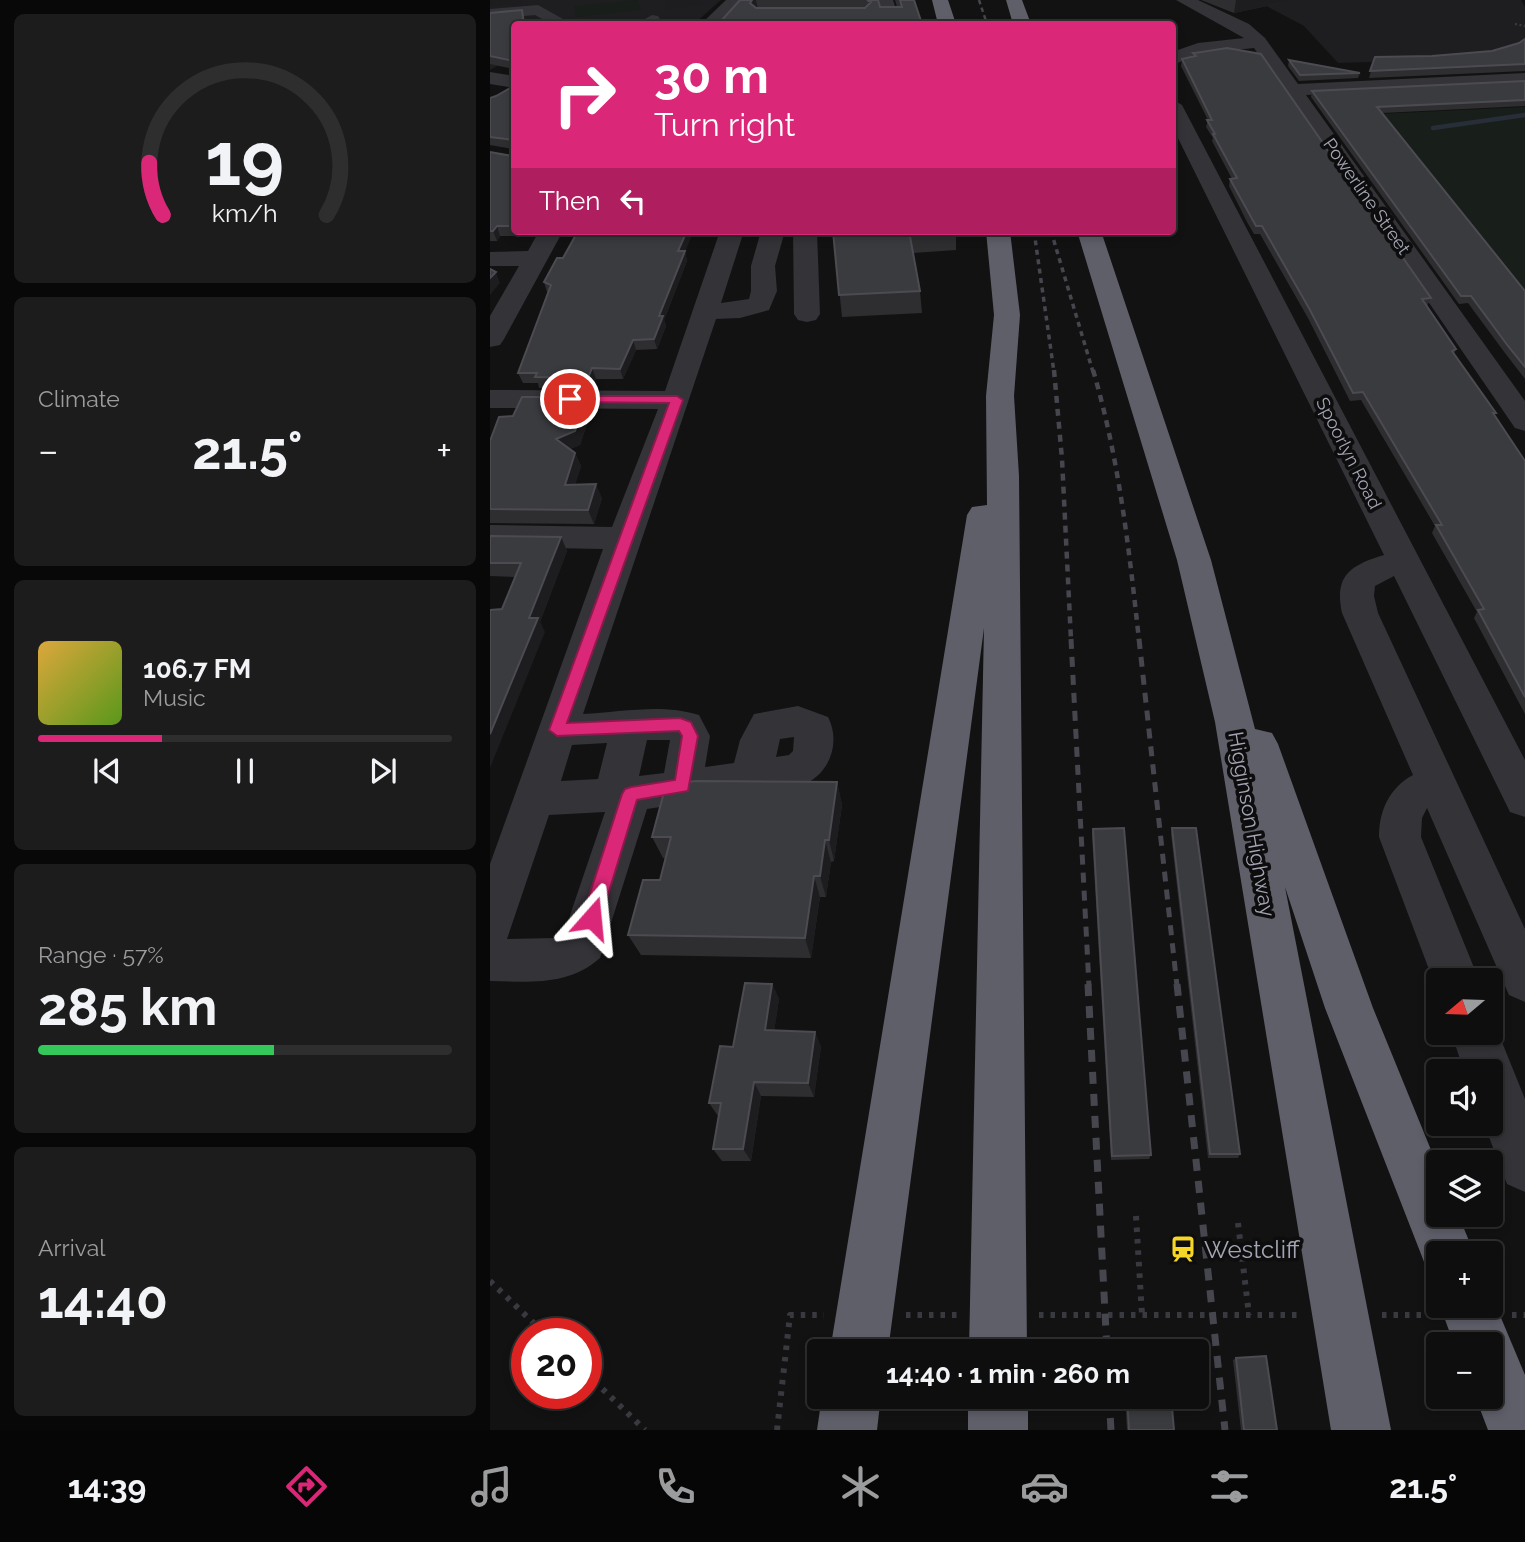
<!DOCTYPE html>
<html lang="en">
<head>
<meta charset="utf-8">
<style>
	:root { --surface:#0e0e0e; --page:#1c1c1c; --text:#f1f3f6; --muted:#9b9c9e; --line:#2e2e2e; --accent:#db2777 }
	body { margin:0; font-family:Raleway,sans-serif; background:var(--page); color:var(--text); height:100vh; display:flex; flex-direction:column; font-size:26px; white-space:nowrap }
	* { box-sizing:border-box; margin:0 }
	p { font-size:23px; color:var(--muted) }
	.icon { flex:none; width:38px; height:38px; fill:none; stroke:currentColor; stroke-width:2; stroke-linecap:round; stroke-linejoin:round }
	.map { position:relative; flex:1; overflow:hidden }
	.drawer { display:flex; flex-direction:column; gap:14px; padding:14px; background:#080808; width:490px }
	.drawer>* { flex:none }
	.hud { position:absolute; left:21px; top:21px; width:665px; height:214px; border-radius:7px; box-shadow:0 4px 10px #0003,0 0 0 2px var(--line); background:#db2777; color:#fff; overflow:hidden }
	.needle { width:46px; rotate:251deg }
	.fabs { position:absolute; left:936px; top:968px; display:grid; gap:14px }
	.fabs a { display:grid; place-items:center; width:77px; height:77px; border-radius:7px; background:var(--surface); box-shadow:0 4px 10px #0003,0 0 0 2px var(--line); font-size:35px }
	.speed { position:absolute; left:21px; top:1318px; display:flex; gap:14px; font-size:35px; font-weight:700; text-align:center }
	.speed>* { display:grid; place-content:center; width:91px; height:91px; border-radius:50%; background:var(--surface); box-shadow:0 4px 10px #0003,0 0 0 2px var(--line); line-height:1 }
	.speed .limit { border:10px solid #d22; background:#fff; color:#111 }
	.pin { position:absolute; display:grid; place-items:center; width:60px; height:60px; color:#fff; margin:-30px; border:4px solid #fff; border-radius:50%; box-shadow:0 2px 7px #0007 }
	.me { position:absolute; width:77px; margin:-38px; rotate:18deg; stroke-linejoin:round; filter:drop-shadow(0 0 5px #0008) }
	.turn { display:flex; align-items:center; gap:24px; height:147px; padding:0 28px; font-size:32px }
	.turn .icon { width:91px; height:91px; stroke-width:2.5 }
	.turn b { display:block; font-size:49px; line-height:60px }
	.then { display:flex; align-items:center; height:66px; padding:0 28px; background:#0003; gap:14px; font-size:26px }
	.big { font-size:52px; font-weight:700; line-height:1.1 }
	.drawer .card { flex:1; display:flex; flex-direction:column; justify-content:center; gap:10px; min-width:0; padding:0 24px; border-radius:10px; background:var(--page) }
	.drawer .dial { align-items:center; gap:0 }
	.dial svg { height:182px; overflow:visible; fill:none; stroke:var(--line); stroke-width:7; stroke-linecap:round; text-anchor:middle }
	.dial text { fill:var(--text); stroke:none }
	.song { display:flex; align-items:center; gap:21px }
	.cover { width:84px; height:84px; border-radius:10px; background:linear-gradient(135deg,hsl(40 70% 55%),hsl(90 70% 35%)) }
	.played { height:7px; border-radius:4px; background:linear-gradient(90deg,var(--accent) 30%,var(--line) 30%) }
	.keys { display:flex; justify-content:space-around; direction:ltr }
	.heat { display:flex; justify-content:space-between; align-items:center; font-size:38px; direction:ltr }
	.charge { height:10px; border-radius:5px; background:linear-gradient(90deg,#34c759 57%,var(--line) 0) }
	.trip { position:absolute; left:317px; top:1339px; width:402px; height:70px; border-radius:7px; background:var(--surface); box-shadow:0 4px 10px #0003,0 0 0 2px var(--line); font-weight:700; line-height:70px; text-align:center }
	.tab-bar { display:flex; height:112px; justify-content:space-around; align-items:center; background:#060606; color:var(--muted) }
	.tab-bar .icon { width:49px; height:49px }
	.tab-bar .current { color:var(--accent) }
	.tab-bar b { font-size:32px; color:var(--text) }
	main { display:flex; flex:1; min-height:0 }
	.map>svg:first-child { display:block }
</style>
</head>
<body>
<main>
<section class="drawer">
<div class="card dial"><svg viewBox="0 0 100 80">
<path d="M14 69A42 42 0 1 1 86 69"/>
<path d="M14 69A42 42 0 0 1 8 46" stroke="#db2777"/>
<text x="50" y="56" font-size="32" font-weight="700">19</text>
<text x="50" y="72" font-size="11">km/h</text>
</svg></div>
<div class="card"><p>Climate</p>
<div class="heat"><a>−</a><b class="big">21.5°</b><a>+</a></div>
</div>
<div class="card">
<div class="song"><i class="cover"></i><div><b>106.7 FM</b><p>Music</p></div></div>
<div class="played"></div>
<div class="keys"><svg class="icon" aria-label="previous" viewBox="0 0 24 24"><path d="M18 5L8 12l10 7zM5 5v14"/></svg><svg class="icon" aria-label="pause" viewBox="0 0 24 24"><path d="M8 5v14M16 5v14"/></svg><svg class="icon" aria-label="next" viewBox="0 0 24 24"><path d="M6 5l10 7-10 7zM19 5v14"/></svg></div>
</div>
<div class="card"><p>Range · 57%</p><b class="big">285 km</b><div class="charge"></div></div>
<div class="card"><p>Arrival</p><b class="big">14:40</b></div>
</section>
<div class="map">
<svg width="1035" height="1430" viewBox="0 0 1035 1430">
	<rect width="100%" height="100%" fill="#121213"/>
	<g fill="#1e1e20">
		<polygon points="0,0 231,0 204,24 24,24 24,57 0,70"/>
		<polygon points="765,0 1031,0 1035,7 1035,42 1022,50 943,60 848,63 814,26"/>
	</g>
	<g fill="#181e1a">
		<polygon points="148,0 151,10 86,17 84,6"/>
		<polygon points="1035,107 1035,300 888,114"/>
	</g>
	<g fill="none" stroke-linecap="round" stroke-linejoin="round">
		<polyline stroke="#282e37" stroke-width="4.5" points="943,128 1035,115"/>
		<polyline stroke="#393940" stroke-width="2.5" stroke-dasharray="2 2.5" stroke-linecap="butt" points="1025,24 1035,26"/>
		<g stroke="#393940" stroke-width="6" stroke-dasharray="4.5 7" stroke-linecap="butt">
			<polyline points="646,1216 652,1315"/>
			<polyline points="748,1223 759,1315"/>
			<polyline points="0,1281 55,1334"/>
			<polyline points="416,1315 467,1315"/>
			<polyline points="549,1315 810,1315"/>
			<polyline points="892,1315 940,1315"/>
			<polyline points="1022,1315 1035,1315"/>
			<polyline points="96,1373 155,1430"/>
			<polyline points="287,1430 300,1315 334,1315"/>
		</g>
		<g fill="#333338" fill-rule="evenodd">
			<polygon points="236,0 254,0 230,24 211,24"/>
			<polygon points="387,0 403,0 411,24 393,24"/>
			<polygon points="686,0 708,0 759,24 775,38 808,84 1035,73 1035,85 816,95 1035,401 1035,431 1025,428 764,48 711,54 682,65 682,52 708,43 754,38"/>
			<polygon points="48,5 82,24 61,24 45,15 0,19 0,9"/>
			<polygon points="162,15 168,16 173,24 155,24 153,20"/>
			<polygon points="0,72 24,76 24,88 0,84"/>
			<path d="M682,99L692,105L1035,760V817L1020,812L904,576L885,586L884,596L888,613L1035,929V1002L1019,995L937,808L932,818L931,837L989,980H948V993L943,980L889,837C889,811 899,788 923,775L852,613C844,576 860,565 894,555L682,126Z"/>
			<polygon points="49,231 73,231 14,339 10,345 0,347 0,316 29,266 0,266 0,252 38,251"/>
			<path d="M230,231H254L231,303L259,299L261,291V266L271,231H295L285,266L287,291L279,310L250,318L226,319L93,714C131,712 172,703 209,715L220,736L215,767L244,763L250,740L264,714L308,706L338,717C352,744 338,777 310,786L157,809L110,958C79,986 39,982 0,981V864L113,549L0,547V525L122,527L168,409L0,408V390L175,391ZM304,737L303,751L299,755L286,757L290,739ZM157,740H180L174,773L149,776ZM117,743L108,779L71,781L82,745ZM115,812L75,930L63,938L17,939L59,815Z"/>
			<polygon points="303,231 327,231 330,314 326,320 317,322 308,320 304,314"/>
			<polygon points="1001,1015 1035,1099 1035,1192 1017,1184 994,1124 1001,1124 1001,1071 974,1071 961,1032 1001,1032"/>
		</g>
		<g fill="#5f5f6a" fill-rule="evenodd">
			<polygon points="442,0 458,0 466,24 448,24"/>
			<polygon points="516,0 532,0 541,24 523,24"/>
			<polygon points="496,231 520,231 530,315 524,396 529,476 537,1351 479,1351 494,628 398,1351 340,1351 477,515 482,507 497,505 496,396 504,315"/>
			<polygon points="587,231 611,231 721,560 765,729 782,733 788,744 883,1008 948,1167 948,1214 968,1214 984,1253 948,1253 948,1277 938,1272 835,1008 795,887 901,1430 841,1430 725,722 687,560"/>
			<polygon points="1001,1294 1035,1375 1035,1430 998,1430 985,1396 1001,1396 1001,1344 964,1344 950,1306 1001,1306"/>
			<polygon points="332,1396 391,1396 387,1430 327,1430"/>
			<rect x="478" y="1396" width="60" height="34"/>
		</g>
		<polyline stroke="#46464e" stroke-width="2.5" stroke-dasharray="4.5 3.5" stroke-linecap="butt" points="489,0 497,24"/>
		<g stroke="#46464e" stroke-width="3.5" stroke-dasharray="5 4.5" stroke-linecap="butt">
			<polyline points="544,231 564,372"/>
			<polyline points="561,231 603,372"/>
		</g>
		<g stroke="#46464e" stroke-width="4.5" stroke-dasharray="7 6" stroke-linecap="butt">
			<polyline points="564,370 572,459 581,640"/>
			<path d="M603,370C629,458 639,549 649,640"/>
		</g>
		<g stroke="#46464e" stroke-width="5" stroke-dasharray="10 8" stroke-linecap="butt">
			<polyline points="581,639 599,986"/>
			<polyline points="649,639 687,986"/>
		</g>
		<g stroke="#46464e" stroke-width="7" stroke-dasharray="12 10" stroke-linecap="butt">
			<polyline points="598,984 617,1351"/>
			<polyline points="687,984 735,1430"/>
			<polyline points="619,1396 621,1430"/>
		</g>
	</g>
	<g fill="#2e2e31">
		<polygon points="250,0 388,0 390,7 407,7 405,0 424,0 432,24 229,24"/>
		<polygon points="711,0 805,0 744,13"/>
		<polygon points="0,13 34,19 35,24 24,24 24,69 0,64"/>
		<polygon points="1035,39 1035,71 879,78 885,57 942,56 1002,51 1029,43"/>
		<polygon points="703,53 941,298 937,306 966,349 964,354 1006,413 1004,416 1035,461 1035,714 984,618 987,612 942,533 945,526 871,400 860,401 818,318 770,234 764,234 757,222 739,186 740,179 742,179 722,141 723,138 716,127 718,120 691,66 692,59 702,57"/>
		<polygon points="799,60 870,73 868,78 809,81 798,66"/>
		<polygon points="1035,81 1035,106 892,113 1035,291 1035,379 1015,353 978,303 969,304 821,97 822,91"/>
		<polygon points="24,86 24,231 39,231 37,236 10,236 7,241 0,241 0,152 22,156 23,149 0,145 0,98 6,96"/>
		<polygon points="343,231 466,231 466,250 423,253 430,291 432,313 352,317"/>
		<polygon points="195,252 197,261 174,320 176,326 167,349 146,350 133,379 106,379 101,388 49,388 48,383 33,383 28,373 59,292 57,292 54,282 73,258"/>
		<polygon points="85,397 89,407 98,421 90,445 80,449 85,453 91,466 85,484 112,498 104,524 0,523 0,441 23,416"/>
		<polygon points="0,536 71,537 77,551 50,622 55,632 25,577 0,576"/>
		<polygon points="347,782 352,805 344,861 341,862 336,897 330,897 321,958 151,955 138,935 170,880 175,858 173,858 162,837"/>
		<polygon points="682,828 750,1154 748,1158 718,1158 681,834"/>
		<polygon points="603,829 661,1155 659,1159 621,1160 602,835"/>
		<polygon points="282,984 289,999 284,1031 331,1046 324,1097 271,1096 261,1161 232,1161 223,1149 229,1116 228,1116 219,1103 243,1047"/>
		<polygon points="746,1358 787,1430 751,1430 743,1360"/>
		<polygon points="635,1396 681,1396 684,1430 637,1430"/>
	</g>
	<g fill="#1d1d1f">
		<polygon points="0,0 32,0 32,4 0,6"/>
		<polygon points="175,0 212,0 213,5 177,9"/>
		<polygon points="262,0 266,0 269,14 260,3"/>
		<polygon points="746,0 805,0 744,13"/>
		<polygon points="7,226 10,236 7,241 3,231"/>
		<polygon points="197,231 204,231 195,252 197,261 174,320 176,326 167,349 164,339 169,316 188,251"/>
		<polygon points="6,272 10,283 0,295 0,278"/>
		<polygon points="143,340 146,350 133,379 130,369"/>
		<polygon points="102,368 106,379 101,388 98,378"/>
		<polygon points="85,397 90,411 80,407"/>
		<polygon points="93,407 98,421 90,445 71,453 66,439"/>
		<polygon points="85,453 91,466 81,499 75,485"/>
		<polygon points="106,484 112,498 104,524 98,510"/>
		<polygon points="71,537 77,551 50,622 55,632 0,768 0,734 39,618"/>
		<polygon points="347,782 352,805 344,861 339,840"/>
		<polygon points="335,840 341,862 336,897 330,876"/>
		<polygon points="324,876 330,897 321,958 315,938"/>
		<polygon points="282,984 289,999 282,1045 275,1030"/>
		<polygon points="325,1032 331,1046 324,1097 318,1083"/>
		<polygon points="264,1082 271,1096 261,1161 253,1149"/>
	</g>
	<g fill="#3a3b3f" stroke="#4b4b51" stroke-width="2">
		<polygon points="250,0 262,0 260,3 266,8 375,8 381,2 377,0 388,0 390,7 412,7 410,0 424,0 432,24 229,24 230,22"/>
		<polygon points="32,10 34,24 24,24 24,61 0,56 0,13"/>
		<polygon points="1035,39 1035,64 880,71 885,57 942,56 1002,51 1029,43"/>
		<polygon points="737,48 771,54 941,298 932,299 966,349 962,351 1006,413 1003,413 1035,461 1035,697 988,610 994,609 946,525 952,525 873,392 863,393 820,310 772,226 766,226 740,179 747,178 723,134 725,134 717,120 722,120 692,59 706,56 703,53 705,53"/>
		<polygon points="799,60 870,73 810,75"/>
		<polygon points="1035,81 1035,100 887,107 1035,291 1035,367 1018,346 981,296 971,296 822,91"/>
		<polygon points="24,86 24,226 7,226 3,231 0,231 0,152 22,156 23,140 0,137 0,98 6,96"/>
		<polygon points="88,231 197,231 188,251 195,251 169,316 173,316 164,339 143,340 130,369 102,368 98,378 45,377 47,373 28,373 61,285 54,282 67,258 73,258"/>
		<polygon points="343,231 425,231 419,231 430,291 349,295"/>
		<polygon points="0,269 6,272 0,278"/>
		<polygon points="32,397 85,397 80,407 93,407 85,431 66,439 85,453 75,485 106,484 98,510 0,509 0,441 9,417 23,416"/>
		<polygon points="0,536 71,537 39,618 48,618 0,734 0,610 12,609 31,563 0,563"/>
		<polygon points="206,781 347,782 339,840 335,840 330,876 324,876 315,938 138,935 153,880 170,880 181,837 162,837 176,785"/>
		<polygon points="634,828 661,1155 622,1156 603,829"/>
		<polygon points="682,828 706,828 750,1154 720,1154"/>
		<polygon points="255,983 282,984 275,1030 325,1032 318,1083 264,1082 253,1149 223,1149 231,1103 219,1103 230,1046 243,1047"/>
		<polygon points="776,1356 787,1430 754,1430 746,1358"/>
		<polygon points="637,1396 681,1396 684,1430 639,1430"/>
	</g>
	<polygon fill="#db2777" stroke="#8e194d" stroke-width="2" points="80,396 187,396 193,400 77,723 190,718 201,722 208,736 198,791 147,800 111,918 108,924 102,927 95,924 92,918 132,794 135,789 141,787 185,780 192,736 189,731 67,736 59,730 179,403 76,402 76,397"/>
	<defs>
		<g id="station-bare" transform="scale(2.1)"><path d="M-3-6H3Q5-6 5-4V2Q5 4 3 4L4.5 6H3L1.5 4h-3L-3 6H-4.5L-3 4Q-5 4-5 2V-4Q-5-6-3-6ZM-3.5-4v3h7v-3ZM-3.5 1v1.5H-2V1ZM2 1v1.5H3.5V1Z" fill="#f6d727" stroke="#0d0d0e" stroke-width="2.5" paint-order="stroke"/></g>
	</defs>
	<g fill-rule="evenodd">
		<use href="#station-bare" x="693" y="1249"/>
	</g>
	<g text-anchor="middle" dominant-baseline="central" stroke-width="7" stroke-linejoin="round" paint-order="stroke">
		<g font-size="18" fill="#a3a5b4" stroke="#0d0d0e">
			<text transform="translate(877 196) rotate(55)">Powerline Street</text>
			<text transform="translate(859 453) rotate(63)">Spoorlyn Road</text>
		</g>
		<g font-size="21" fill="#a3a5b4" stroke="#0d0d0e">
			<text transform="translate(762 824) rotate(80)">Higginson Highway</text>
		</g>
		<g font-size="24" fill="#a3a5b4" stroke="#0d0d0e" text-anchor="start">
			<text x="714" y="1249">Westcliff</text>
		</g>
	</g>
</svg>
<div class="fabs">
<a><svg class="needle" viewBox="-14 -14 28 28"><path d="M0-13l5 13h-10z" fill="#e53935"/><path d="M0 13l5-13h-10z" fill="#9b9c9e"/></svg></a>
<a><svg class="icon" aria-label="sound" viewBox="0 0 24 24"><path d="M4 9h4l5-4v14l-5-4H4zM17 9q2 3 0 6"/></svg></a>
<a><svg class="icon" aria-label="layers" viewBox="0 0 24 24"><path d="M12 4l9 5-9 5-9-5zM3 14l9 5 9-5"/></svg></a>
<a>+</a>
<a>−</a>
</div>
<div class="speed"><div class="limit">20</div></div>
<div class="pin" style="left:80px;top:399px;background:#d93025"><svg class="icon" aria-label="arrive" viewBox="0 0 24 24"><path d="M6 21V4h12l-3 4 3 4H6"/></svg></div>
<svg class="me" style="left:102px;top:918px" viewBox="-20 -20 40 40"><path d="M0-17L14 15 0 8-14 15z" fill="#db2777" stroke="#fff" stroke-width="4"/></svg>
<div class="trip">14:40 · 1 min · 260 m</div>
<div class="hud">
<div class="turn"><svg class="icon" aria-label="right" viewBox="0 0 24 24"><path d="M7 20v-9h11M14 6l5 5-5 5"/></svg><div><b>30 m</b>Turn right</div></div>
<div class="then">Then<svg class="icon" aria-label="left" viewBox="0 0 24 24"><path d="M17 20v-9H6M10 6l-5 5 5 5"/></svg></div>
</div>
</div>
</main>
<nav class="tab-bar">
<b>14:39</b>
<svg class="icon current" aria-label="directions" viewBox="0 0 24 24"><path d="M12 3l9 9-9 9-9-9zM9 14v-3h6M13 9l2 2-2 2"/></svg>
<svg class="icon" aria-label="music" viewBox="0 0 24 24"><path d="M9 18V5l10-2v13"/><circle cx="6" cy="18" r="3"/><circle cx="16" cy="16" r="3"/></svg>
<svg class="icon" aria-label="phone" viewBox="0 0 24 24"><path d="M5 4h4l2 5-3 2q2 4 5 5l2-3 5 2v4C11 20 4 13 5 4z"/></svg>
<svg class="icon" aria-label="climate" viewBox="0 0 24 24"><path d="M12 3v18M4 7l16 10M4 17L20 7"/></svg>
<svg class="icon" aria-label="car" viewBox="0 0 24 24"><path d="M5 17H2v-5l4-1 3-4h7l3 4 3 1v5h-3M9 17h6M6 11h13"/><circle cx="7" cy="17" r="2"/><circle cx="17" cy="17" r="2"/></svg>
<svg class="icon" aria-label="filters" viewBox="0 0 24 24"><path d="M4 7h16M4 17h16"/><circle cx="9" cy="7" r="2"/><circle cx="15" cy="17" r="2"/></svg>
<b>21.5°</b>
</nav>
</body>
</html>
